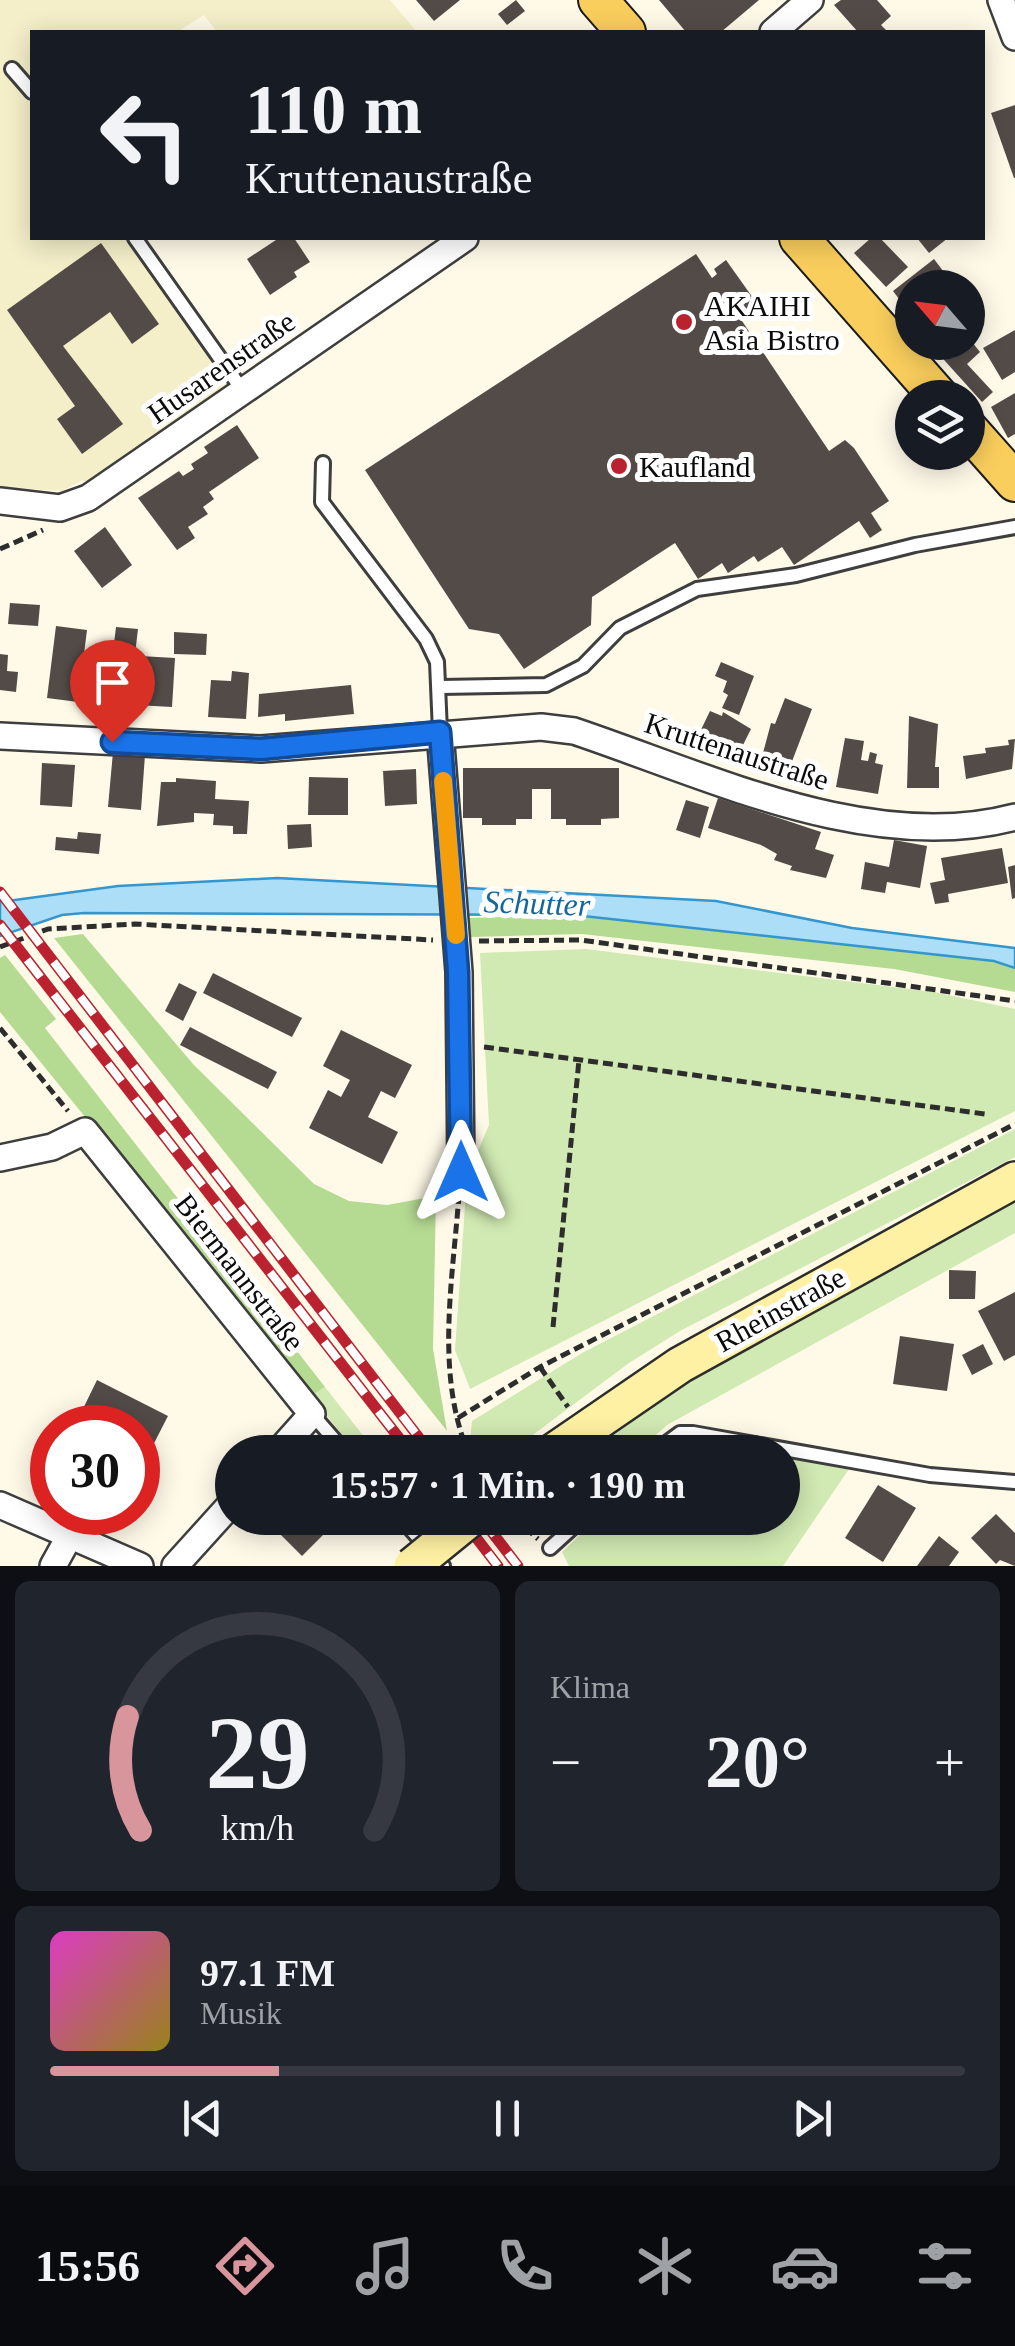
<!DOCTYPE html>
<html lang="de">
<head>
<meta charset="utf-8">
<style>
	:root { --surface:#171b24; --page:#20242c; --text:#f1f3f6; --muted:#9ea1a6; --line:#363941; --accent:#d9959c }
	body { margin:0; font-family:Georgia,serif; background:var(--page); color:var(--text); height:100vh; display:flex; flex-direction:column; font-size:38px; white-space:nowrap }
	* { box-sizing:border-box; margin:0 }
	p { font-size:32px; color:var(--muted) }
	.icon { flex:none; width:55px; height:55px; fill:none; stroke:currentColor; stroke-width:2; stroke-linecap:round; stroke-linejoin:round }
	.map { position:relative; height:1566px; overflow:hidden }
	.sheet { display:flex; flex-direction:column; gap:15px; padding:15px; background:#0d0f14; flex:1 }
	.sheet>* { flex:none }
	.top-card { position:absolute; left:30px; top:30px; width:955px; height:210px; border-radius:0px; box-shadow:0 5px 25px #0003; background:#171b24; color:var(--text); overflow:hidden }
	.needle { width:65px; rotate:298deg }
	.buttons { position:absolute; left:895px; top:270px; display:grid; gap:20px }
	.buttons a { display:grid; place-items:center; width:90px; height:90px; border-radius:50%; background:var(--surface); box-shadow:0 5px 25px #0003; font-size:50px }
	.speed { position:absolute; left:30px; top:1405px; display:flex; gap:20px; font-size:50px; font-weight:700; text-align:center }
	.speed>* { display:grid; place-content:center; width:130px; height:130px; border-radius:50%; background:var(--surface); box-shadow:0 5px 25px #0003; line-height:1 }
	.speed .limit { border:15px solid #d22; background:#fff; color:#111 }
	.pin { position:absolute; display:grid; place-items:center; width:85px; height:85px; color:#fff; margin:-102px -42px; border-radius:50% 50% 50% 0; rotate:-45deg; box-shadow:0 0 10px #0007 }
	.pin .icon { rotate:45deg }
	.me { position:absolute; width:110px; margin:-55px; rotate:0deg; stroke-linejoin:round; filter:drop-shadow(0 0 8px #0008) }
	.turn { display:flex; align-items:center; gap:35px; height:210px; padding:0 50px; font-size:45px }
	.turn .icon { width:130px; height:130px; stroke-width:2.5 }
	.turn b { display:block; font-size:70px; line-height:85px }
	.big { font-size:75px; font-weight:600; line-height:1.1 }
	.sheet .tile { flex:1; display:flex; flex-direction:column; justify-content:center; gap:15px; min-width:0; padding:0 35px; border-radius:15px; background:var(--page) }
	.sheet .dial { align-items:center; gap:0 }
	.dial svg { height:260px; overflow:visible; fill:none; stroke:var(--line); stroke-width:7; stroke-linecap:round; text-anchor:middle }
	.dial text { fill:var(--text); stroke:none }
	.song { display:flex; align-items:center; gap:30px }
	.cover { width:120px; height:120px; border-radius:15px; background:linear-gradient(135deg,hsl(310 70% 55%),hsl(50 70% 35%)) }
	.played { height:10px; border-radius:5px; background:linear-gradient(90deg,var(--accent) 25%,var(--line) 25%) }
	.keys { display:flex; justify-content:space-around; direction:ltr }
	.heat { display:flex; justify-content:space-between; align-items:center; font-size:55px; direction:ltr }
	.sheet .tiles { flex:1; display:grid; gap:15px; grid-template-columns:1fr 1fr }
	.tile:last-child { grid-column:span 2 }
	.trip { position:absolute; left:215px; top:1435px; width:585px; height:100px; border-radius:50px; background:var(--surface); box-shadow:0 5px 25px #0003; font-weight:600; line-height:100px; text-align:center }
	.tab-bar { display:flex; height:160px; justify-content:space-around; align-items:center; background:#090b0e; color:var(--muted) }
	.tab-bar .icon { width:70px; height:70px }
	.tab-bar .active { color:var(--accent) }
	.tab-bar b { font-size:45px; color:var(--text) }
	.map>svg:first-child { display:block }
</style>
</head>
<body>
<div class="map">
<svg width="1015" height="1566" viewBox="0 0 1015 1566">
	<rect width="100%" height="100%" fill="#fffae8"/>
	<polygon fill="#f4efc9" points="0,0 390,0 417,32 217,32 204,15 177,32 32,32 32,238 132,238 233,386 95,481 81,481 62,491 0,487"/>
	<g fill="#d1e9b2">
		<polygon points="586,949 934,992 1015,1009 1015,1111 470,1389 455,1350 467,1177 489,1125 480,953"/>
		<polygon points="1015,1129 1015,1157 680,1331 629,1363 510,1452 475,1452 470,1442 472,1421 582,1353"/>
		<polygon points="1015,1200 1015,1233 667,1425 637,1452 583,1452 664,1393"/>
		<polygon points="325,1387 376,1452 356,1452 311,1396"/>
		<polygon points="680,1440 774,1452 667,1452"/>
		<polygon points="783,1454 851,1466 783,1566 569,1566 562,1552 598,1518 782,1518"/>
	</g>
	<g fill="#b5da92">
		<polygon points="574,915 994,961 1015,968 1015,992 894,969 582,934 471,937 469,918"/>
		<polygon points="83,934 193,1064 314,1184 349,1201 387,1205 436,1196 433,1349 447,1431 54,938"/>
		<polygon points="5,955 56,1019 45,1028 325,1387 311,1396 0,1012 0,958"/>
	</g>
	<polygon fill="#addef7" stroke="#3396ce" stroke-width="2.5" points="277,878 716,901 852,928 1015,948 1015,968 994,961 574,915 84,913 62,915 0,936 0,902 118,886"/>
	<g fill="#534b47">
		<polygon points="416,0 460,0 434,21"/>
		<polygon points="516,0 525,11 507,25 498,14"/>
		<polygon points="659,0 759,0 721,32 686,32"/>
		<polygon points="841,0 877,0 891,16 881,25 888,32 858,32 834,5"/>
		<polygon points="1015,105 1015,178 1014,178 991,113"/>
		<polygon points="279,238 294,238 310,262 294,272 297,277 270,295 247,259"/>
		<polygon points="871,238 880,238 908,267 886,287 854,253"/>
		<polygon points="917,238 948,238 929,253"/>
		<polygon points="101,243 159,324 132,344 110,312 63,346 123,424 82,454 57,419 75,406 7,310"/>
		<polygon points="696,254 712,278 717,274 714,269 726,260 758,305 744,314 739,305 734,309 829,451 845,440 854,448 889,501 871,513 882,530 870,538 859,521 794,565 782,547 758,562 754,556 728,573 722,563 698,579 675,543 592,597 591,625 524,669 499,634 469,629 365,470"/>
		<polygon points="934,259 956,288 912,288 912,316 893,291"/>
		<polygon points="1015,330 1015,372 1002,380 983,348"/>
		<polygon points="968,337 980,352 967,364 993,392 982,402 936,351 945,342 968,342"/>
		<polygon points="1015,393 1015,434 1008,438 991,407"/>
		<polygon points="237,425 259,458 209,492 214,499 203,507 208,514 188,527 195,538 177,550 138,498 179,471 183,476 194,469 191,464 208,453 204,447"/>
		<polygon points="105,527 132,565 102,588 74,551"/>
		<polygon points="10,603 40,605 38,626 8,624"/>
		<polygon points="56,626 87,630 78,702 47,698"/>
		<polygon points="116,627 138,629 134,663 121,661 122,653 113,652"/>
		<polygon points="174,632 207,634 206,655 174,654"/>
		<polygon points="0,654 8,655 7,671 18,672 16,692 0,690"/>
		<polygon points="140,656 175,658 172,707 136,705"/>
		<polygon points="721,662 754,676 739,715 722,708 728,695 723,692 727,681 715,676"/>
		<polygon points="232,671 249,673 246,719 208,717 211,680 231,681"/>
		<polygon points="351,685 354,714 285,721 285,714 258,717 259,694"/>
		<polygon points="785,698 812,709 791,764 763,753 771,723 775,724"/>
		<polygon points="710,711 722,716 723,712 751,729 737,757 697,738"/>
		<polygon points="909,716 938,724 935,767 939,767 939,788 907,788"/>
		<polygon points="845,738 864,741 861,760 868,761 870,752 877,754 875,763 883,765 878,794 836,787"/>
		<polygon points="1015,739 1012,769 966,779 963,756 986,753 985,748 1009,745 1008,740"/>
		<polygon points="113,752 145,755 141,810 108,807"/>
		<polygon points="42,763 75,765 72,807 40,805"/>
		<polygon points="463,768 619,768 619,818 601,819 601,825 566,825 566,819 551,819 551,789 532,789 532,819 516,819 516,825 482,825 482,818 463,818"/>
		<polygon points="416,769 417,804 385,806 383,771"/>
		<polygon points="309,777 348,778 348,815 308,815"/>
		<polygon points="176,778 216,781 215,799 249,801 247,834 233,834 233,826 213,825 214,814 194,813 194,822 157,826 161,782 176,782"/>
		<polygon points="718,798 821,832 815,849 834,855 826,878 790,870 792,866 774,860 777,854 761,845 708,828"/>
		<polygon points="686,800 709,807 700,838 676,830"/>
		<polygon points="311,824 312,847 288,849 287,825"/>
		<polygon points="78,832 101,834 99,854 55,850 56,837 77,839"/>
		<polygon points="894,840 927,846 920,888 887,882 885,893 861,889 865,862 889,867"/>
		<polygon points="1002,848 1008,883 948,894 949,902 935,904 930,883 945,880 941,858"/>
		<polygon points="1015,865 1015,898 1012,899 1008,867"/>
		<polygon points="213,973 302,1018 292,1037 203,993"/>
		<polygon points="179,983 197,992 183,1021 165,1011"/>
		<polygon points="190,1027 277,1072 268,1089 180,1045"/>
		<polygon points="341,1030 412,1065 395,1098 381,1091 368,1117 398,1132 382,1164 309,1128 328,1090 341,1097 350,1080 323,1066"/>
		<polygon points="949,1270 976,1271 975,1299 949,1299"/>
		<polygon points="1015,1292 1015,1355 1004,1361 978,1311"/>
		<polygon points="900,1336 954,1344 947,1391 893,1384"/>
		<polygon points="983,1344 993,1364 972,1375 962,1355"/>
		<polygon points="97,1380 168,1416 150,1451 138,1445 138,1428 106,1428 80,1415"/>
		<polygon points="138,1471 156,1480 138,1518"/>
		<polygon points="878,1485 916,1508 883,1562 845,1538"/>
		<polygon points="996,1514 1015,1533 1015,1566 1000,1560 996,1564 971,1538"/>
		<polygon points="264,1518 330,1518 335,1523 302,1556"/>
		<polygon points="939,1536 959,1552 949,1566 917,1566"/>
	</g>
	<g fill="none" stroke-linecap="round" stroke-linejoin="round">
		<g stroke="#3e3e3e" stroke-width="18">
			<g id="service">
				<polyline points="12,69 32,92"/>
				<polyline points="135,238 243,391"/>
				<polyline points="323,463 322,502 426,639 437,662 440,732"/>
				<polyline points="441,687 546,685 583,666 620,628 697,589 796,575 915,545 1015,527"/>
				<polyline points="312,1414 345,1452"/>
				<polyline points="654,1452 680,1433 693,1433 930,1475 1015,1482"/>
				<polyline points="401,1518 443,1566"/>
				<polyline points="550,1548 583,1518"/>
			</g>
		</g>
		<g stroke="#3e3e3e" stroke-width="30">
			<g id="minor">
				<polyline points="1001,0 1015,37"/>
				<polyline points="773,32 810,0"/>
				<polyline points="0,501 60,508 88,498 465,238"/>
				<polyline points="440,732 459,972 461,1171"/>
				<path d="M0,736L261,749L541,727L574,731C711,777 871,855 1015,817"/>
				<polyline points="0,1158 52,1147 85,1131 312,1414 278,1452"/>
				<polyline points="0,1505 140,1566"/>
				<polyline points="53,1566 69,1537"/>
				<polyline points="175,1566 232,1503"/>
			</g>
		</g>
		<g stroke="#2d2d2d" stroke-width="40">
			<polyline id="secondary" points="553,1452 680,1365 1015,1180"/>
		</g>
		<g stroke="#1c1c1c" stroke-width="42">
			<g id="primary">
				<polyline points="598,0 626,32"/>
				<polyline points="799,238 940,398"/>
				<polyline points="968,429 1015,482"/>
			</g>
		</g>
		<g stroke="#2d2d2d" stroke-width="5" stroke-dasharray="10 5" stroke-linecap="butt">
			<polyline points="0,549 43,530"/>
			<polyline points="479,941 581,940 1015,1001"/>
			<polyline points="0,947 48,929 135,924 433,940"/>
			<polyline points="0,1028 68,1111"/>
			<polyline points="484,1047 985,1114"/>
			<path d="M459,1194C453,1279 435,1372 468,1452"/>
			<polyline points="553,1327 579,1060"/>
			<polyline points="540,1367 568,1407"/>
			<polyline points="458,1418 540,1367 1015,1124"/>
			<polyline points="514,1518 538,1539"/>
		</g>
		<use href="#service" stroke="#fff" stroke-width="12"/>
		<use href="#minor" stroke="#fff" stroke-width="25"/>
		<use href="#secondary" stroke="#fff1a3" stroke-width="35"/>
		<use href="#primary" stroke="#face5d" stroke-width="38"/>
		<g stroke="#bb222f" stroke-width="11">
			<g id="rail">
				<polyline points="0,892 430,1452"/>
				<polyline points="0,925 410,1452"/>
				<polyline points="461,1518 498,1566"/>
				<polyline points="481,1518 518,1566"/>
			</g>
		</g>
		<use href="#rail" stroke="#fff" stroke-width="8" stroke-dasharray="22" stroke-linecap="butt"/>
		<g stroke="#2d2d2d" stroke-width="40" stroke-linecap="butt">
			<polyline id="secondary-bridge" points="412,1566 471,1518"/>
		</g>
		<use href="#secondary-bridge" stroke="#fff1a3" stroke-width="35"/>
	</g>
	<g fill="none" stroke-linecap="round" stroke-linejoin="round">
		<g stroke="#114b97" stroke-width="25">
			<polyline id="route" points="112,742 261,749 440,732 458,972 461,1172"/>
		</g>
		<use href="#route" stroke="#1a73e8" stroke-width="18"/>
		<polyline stroke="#f59e0b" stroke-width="18" points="443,781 456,935"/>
	</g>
	<g fill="#bb222f" stroke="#fff" stroke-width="4">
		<circle cx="684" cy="322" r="10"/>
		<circle cx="619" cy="466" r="10"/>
	</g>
	<g text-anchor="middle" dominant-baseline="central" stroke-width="10" stroke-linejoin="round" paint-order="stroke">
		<g font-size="30" fill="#0b0b0b" stroke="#fff" text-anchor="start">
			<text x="704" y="305">AKAIHI<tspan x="704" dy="34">Asia Bistro</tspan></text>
			<text x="639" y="466">Kaufland</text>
		</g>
		<g font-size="30" fill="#0b0b0b" stroke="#fff">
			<text transform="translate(221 367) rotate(-35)">Husarenstraße</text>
			<text transform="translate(737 751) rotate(18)">Kruttenaustraße</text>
			<text transform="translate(240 1272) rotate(52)">Biermannstraße</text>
			<text transform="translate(780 1309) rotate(-29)">Rheinstraße</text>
		</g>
		<g font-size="32" font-style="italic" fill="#14669c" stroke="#fff">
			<text transform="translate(537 903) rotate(2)">Schutter</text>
		</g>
	</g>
</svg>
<div class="buttons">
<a><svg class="needle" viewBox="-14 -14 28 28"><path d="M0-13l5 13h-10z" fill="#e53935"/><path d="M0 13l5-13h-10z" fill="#9ea1a6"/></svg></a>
<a><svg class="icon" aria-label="layers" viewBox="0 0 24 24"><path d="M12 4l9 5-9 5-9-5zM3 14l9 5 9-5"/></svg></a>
</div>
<div class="speed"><div class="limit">30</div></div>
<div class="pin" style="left:112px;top:742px;background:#d93025"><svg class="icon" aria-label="arrive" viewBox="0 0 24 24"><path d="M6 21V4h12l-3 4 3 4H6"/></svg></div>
<svg class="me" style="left:461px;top:1172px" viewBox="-20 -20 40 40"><path d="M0-17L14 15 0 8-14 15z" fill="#1a73e8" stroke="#fff" stroke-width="4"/></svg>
<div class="trip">15:57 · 1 Min. · 190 m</div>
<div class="top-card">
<div class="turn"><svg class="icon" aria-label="left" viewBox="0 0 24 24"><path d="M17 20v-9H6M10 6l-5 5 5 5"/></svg><div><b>110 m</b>Kruttenaustraße</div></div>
</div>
</div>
<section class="sheet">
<div class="tiles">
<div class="tile dial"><svg viewBox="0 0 100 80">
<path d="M14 69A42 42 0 1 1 86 69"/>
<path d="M14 69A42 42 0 0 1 10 34" stroke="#d9959c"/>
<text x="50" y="56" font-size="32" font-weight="700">29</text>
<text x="50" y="72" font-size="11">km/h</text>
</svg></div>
<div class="tile"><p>Klima</p>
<div class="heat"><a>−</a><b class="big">20°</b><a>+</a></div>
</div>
<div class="tile">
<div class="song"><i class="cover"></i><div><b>97.1 FM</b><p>Musik</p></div></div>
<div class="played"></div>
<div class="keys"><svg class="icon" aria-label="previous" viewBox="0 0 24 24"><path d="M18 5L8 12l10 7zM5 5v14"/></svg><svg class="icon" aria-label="pause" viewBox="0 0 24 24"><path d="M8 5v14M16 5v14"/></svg><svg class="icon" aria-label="next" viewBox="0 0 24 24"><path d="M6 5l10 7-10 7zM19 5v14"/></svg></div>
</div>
</div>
</section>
<nav class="tab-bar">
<b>15:56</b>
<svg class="icon active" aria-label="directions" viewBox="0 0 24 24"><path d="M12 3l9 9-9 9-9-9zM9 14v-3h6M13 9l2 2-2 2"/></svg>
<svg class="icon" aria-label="music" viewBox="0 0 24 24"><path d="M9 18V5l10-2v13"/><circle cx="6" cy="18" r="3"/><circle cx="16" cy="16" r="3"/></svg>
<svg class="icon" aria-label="phone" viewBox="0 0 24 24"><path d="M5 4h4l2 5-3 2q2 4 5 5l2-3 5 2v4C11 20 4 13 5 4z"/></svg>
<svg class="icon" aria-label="climate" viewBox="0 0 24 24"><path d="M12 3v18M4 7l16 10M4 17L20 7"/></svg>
<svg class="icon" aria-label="car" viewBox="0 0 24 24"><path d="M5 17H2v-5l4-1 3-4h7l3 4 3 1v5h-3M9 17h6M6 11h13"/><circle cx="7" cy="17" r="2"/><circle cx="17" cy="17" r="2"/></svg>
<svg class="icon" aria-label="filters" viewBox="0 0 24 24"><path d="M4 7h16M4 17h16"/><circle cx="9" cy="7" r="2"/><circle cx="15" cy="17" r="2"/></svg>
</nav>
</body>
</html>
